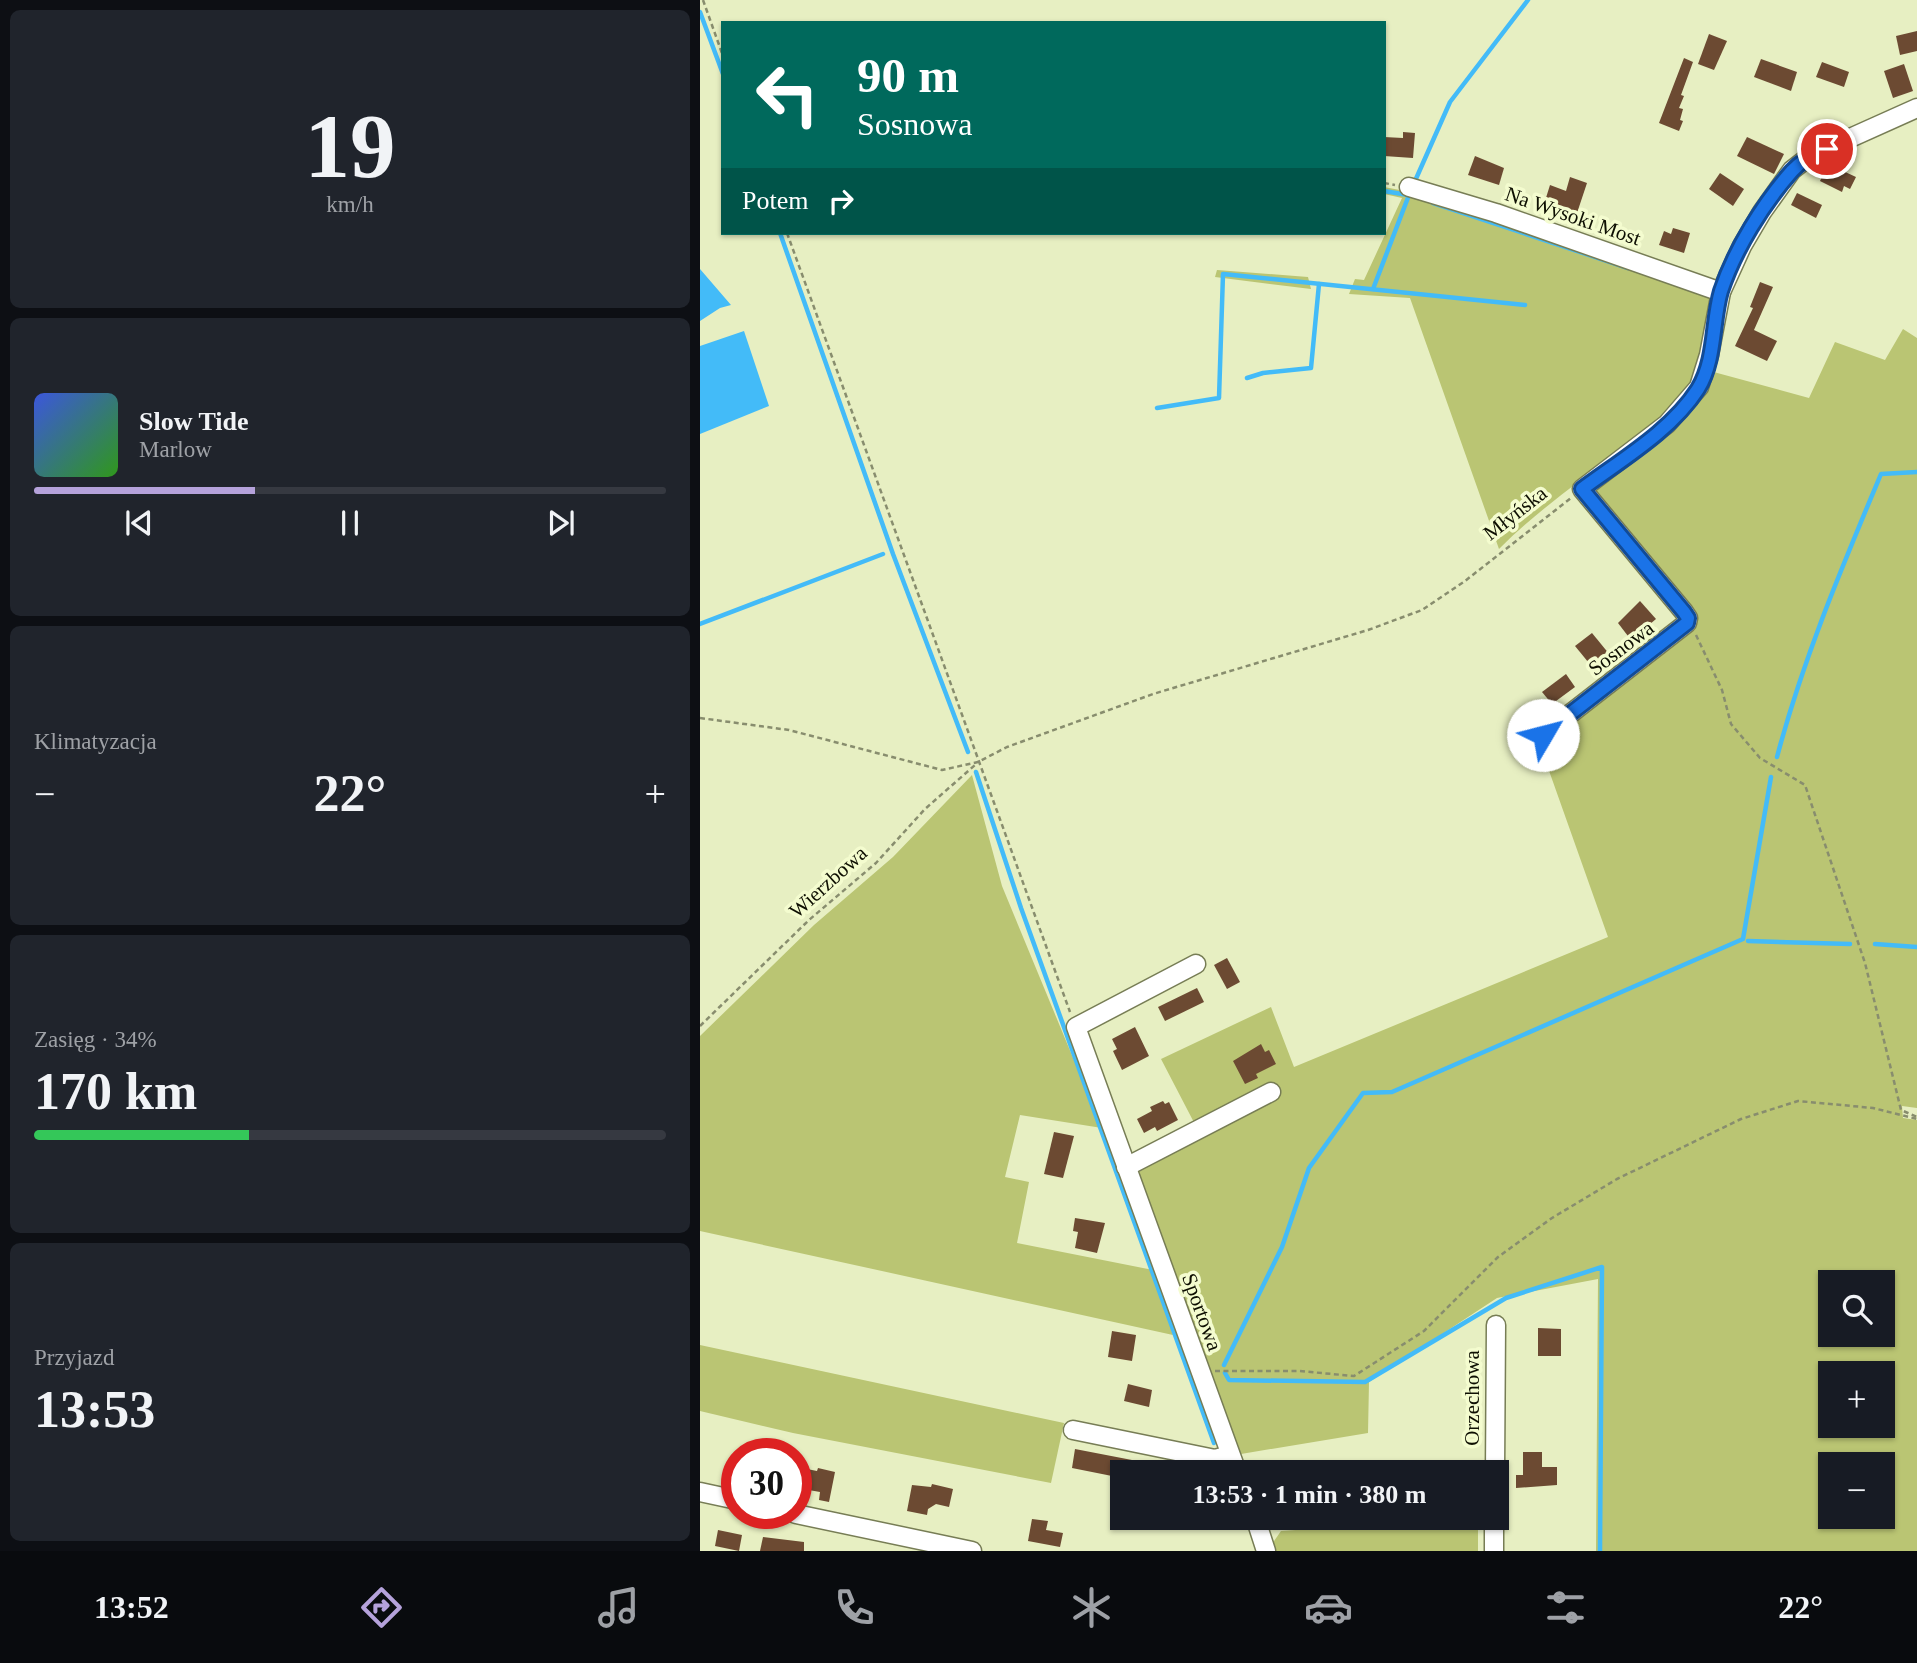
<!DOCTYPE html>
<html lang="pl">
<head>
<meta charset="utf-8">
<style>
	:root { --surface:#171b24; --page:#20242c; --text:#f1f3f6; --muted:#9ea1a6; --line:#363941; --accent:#b5a2db }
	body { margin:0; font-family:"Times New Roman",serif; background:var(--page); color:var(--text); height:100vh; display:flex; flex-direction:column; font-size:26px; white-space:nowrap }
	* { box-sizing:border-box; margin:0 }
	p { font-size:23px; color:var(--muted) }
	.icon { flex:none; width:38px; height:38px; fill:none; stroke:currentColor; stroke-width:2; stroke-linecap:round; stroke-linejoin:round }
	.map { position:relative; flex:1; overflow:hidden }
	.details { display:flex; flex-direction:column; gap:10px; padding:10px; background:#0d0f14; width:700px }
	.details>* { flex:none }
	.guide { position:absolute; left:21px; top:21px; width:665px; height:214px; border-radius:0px; box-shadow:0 2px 5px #0004; background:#00695c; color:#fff; overflow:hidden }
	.controls { position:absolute; left:1118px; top:1270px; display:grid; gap:14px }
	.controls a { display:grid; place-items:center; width:77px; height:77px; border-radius:0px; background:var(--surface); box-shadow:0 2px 5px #0004; font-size:35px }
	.speed { position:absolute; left:21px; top:1438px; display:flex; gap:14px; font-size:35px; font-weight:700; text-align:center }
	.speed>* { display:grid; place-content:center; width:91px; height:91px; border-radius:50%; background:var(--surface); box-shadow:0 2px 5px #0004; line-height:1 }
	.speed .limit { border:10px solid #d22; background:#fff; color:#111 }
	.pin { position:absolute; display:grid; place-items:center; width:60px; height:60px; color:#fff; margin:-30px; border:4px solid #fff; border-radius:50%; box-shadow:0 2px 7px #0007 }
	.me { position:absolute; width:77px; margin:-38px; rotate:53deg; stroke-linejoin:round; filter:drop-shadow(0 0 5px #0008) }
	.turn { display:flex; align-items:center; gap:24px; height:147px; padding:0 21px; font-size:32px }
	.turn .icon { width:91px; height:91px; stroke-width:2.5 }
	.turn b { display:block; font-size:49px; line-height:60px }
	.then { display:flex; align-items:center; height:66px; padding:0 21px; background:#0003; gap:14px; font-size:26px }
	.big { font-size:52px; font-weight:700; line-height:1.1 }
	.details .tile { flex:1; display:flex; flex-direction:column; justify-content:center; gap:10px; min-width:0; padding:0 24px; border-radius:10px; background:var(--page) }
	.details .dial { align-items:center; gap:0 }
	.dial b { font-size:91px; line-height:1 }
	.song { display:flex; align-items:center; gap:21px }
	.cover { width:84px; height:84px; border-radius:10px; background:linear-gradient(135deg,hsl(230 70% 55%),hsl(110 70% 35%)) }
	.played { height:7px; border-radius:4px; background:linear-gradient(90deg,var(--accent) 35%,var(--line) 35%) }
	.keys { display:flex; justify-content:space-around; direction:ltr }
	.heat { display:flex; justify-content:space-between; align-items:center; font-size:38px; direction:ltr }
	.charge { height:10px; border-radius:5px; background:linear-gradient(90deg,#34c759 34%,var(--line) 0) }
	.trip { position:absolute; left:410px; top:1460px; width:399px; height:70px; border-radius:0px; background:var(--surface); box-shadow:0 2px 5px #0004; font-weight:700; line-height:70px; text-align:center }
	.tabs { display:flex; height:112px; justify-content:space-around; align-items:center; background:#090b0e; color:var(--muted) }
	.tabs .icon { width:49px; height:49px }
	.tabs .selected { color:var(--accent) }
	.tabs b { font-size:32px; color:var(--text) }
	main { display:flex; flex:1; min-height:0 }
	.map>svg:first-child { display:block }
</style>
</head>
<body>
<main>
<section class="details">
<div class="tile dial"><b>19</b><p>km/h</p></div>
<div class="tile">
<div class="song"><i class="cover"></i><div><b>Slow Tide</b><p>Marlow</p></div></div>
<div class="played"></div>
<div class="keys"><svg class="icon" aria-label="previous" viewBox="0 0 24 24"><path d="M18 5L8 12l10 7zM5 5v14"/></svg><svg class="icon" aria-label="pause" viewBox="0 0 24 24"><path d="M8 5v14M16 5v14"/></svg><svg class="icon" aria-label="next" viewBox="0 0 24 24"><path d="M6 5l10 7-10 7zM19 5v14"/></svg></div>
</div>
<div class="tile"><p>Klimatyzacja</p>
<div class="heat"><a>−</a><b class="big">22°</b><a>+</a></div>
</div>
<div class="tile"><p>Zasięg · 34%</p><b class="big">170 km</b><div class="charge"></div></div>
<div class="tile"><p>Przyjazd</p><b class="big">13:53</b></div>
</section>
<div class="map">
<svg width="1217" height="1551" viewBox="0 0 1217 1551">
	<rect width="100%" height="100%" fill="#e7efc2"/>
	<g fill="#bac573" fill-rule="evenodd">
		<path d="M684,187L705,191L1009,292C1014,321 1002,371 986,395C971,417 944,432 924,448C881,480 837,511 799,549L710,298L649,294L655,279L664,280L702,198L684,194Z"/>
		<polygon points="517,270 608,277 611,289 515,277"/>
		<path d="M1203,329L1217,338V1108L1202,1106L1203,1118L1217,1120V1551H896L898,1279L797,1298L669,1382L668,1433L541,1454L437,1178L443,1164L500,1134L461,1059L571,1007L594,1067L908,937L836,734L889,693L898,705L987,633L993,618L893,492L1010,371L1109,398L1135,342L1185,360ZM1130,1283H1183V1335H1130ZM1130,1374H1183V1426H1130ZM1130,1465H1183V1517H1130Z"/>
		<polygon points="272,775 302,886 402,1128 320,1115 305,1177 329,1182 317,1243 453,1270 473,1335 0,1231 0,1036 114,925 193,857"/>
		<polygon points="0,1345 364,1423 351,1483 93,1433 0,1411"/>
		<polygon points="773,1518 778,1525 778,1551 574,1551 572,1544 581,1531"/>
	</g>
	<g fill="#43bbf8">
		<polygon points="0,269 31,305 20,308 0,321"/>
		<polygon points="44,331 69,406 0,434 0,346"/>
	</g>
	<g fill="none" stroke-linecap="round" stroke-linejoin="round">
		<g stroke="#43bbf8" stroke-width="4.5">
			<polyline points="0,12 23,74"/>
			<polyline points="715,181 750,102 828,0"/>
			<polyline points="684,191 708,195"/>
			<polyline points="733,203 928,268"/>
			<polyline points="80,233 193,554 268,752"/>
			<polyline points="673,289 709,195"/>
			<polyline points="547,378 563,373 611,368 619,284"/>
			<polyline points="457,408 519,398 523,274 825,305"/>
			<polyline points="0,624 183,554"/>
			<path d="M1077,757C1103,659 1142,567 1181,474L1217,472"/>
			<polyline points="276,772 321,908 514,1443"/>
			<polyline points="1048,941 1150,944"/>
			<polyline points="1175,944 1217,947"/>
			<polyline points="524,1365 582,1247 609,1168 663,1093 692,1092 1043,939 1071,777"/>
			<polyline points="525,1373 529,1380 665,1382 806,1298 902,1267 900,1551"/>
		</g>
	</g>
	<g fill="#6c4a32">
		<polygon points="1217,31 1217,51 1200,55 1196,36"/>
		<polygon points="1009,34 1027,41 1014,70 998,64"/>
		<polygon points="984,58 993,62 981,95 984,96 979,108 983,109 980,120 983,121 979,131 959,123"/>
		<polygon points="1061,59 1097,72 1091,91 1054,77"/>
		<polygon points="1122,62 1149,72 1144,87 1116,77"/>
		<polygon points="1204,64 1213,91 1193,98 1184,71"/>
		<polygon points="703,132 715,133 713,158 684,156 684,137 703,138"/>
		<polygon points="1047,137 1084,154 1074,174 1037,156"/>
		<polygon points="775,156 804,168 799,185 768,175"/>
		<polygon points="1128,164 1156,177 1150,189 1144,186 1142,192 1120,181"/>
		<polygon points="1020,173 1044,189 1033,206 1009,189"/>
		<polygon points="870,177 887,183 875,219 858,213 860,206 845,201 850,185 866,191"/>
		<polygon points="1097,193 1122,205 1116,218 1091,205"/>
		<polygon points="973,228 990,233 984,253 959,245 964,231 971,234"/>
		<polygon points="1060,282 1073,287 1054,330 1077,341 1067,361 1035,346 1053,308 1050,307"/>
		<polygon points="940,601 956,619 931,640 918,623"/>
		<polygon points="892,633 910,655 893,668 875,646"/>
		<polygon points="866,674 875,687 852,704 842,692"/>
		<polygon points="527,958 540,982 527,989 514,965"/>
		<polygon points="497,988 504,1002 465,1021 458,1007"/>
		<polygon points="435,1027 449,1056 422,1070 413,1051 417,1049 412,1039"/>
		<polygon points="561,1044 565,1052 569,1050 576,1064 556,1074 558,1078 545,1084 533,1061"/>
		<polygon points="463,1101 465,1104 469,1102 478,1120 457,1131 455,1127 444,1133 437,1119 452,1111 450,1107"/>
		<polygon points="354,1132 374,1136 363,1178 344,1174"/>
		<polygon points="375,1218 405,1223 397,1253 375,1248 378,1232 373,1231"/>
		<polygon points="838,1328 861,1329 861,1356 838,1356"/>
		<polygon points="412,1331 436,1335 432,1361 408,1357"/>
		<polygon points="428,1384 452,1390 449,1407 424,1401"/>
		<polygon points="375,1449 463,1466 463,1472 422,1472 422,1478 372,1468"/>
		<polygon points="823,1452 842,1452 842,1467 857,1467 857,1485 816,1488 816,1475 823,1475"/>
		<polygon points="118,1468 135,1472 129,1502 119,1500 120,1492 103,1489 107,1469 117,1471"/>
		<polygon points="232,1484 253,1489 249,1507 236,1504 228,1509 227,1515 207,1511 212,1485 231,1487"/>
		<polygon points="332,1519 348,1521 346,1530 363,1533 360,1547 328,1541"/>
		<polygon points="18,1530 42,1535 39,1551 15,1546"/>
		<polygon points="63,1537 104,1542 104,1551 60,1551"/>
	</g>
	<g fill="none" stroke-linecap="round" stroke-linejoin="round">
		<g stroke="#777d55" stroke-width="21">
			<g id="minor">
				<polyline points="709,187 796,213 1021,292"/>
				<polyline points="843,735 987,623 988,618 984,612 882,489 967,424 999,387 1009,355 1021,292 1042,246 1062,212 1092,170 1110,156 1217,108"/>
				<polyline points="496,964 376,1027 537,1472"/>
				<polyline points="426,1167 571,1092"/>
				<polyline points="373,1430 515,1459 530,1455"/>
				<polyline points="795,1472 796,1325"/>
				<polyline points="0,1492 37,1500"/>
				<polyline points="96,1514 272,1551"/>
				<polyline points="555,1517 566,1551"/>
				<polyline points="556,1520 603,1517"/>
				<polyline points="794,1551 794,1517"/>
			</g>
		</g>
		<g stroke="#888d6e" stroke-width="2.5" stroke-dasharray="5 3.5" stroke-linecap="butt">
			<polyline points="3,0 23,56"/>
			<polyline points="684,183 695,185"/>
			<polyline points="87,233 370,1012"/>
			<polyline points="996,635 1022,690 1031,724 1060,758 1105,785 1165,963 1201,1110 1217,1117"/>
			<polyline points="0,718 89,730 242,770 278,762 307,747 453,694 668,630 722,610 765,581 871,498"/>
			<polyline points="0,1026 109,920 176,863 225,809 275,765"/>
			<polyline points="515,1371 599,1371 654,1376 724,1331 798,1257 852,1218 917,1179 1041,1119 1098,1101 1173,1108 1217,1119"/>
		</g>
		<use href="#minor" stroke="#fff" stroke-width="18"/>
	</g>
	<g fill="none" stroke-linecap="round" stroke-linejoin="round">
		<g stroke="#114b97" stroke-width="18">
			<path id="route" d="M843,735L987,623L988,618L984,612L882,489C921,460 971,431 998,389C1016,360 1012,321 1021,291C1035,249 1063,204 1092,171C1101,161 1114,154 1127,149"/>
		</g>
		<use href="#route" stroke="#1a73e8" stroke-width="12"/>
	</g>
	<g text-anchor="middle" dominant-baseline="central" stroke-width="7" stroke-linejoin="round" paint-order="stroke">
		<g font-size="21" fill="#0e0f02" stroke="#f4fccf">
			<text transform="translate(873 216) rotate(19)">Na Wysoki Most</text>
			<text transform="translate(815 513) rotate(-38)">Młyńska</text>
			<text transform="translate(921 648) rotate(-37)">Sosnowa</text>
			<text transform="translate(128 882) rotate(-42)">Wierzbowa</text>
			<text transform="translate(502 1312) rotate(70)">Sportowa</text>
			<text transform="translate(772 1398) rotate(-90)">Orzechowa</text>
		</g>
	</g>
</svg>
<div class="controls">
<a><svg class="icon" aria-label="search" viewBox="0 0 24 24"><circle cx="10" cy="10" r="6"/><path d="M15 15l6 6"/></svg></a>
<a>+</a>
<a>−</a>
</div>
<div class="speed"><div class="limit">30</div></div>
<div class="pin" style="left:1127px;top:149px;background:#d93025"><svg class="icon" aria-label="arrive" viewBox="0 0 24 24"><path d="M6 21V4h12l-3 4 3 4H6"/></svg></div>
<svg class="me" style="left:843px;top:735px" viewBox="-20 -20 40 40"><circle r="19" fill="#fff"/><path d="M0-13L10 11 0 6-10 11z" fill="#1a73e8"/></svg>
<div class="trip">13:53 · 1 min · 380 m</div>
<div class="guide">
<div class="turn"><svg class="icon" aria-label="left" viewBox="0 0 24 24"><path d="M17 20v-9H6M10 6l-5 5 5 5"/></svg><div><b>90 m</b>Sosnowa</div></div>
<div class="then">Potem<svg class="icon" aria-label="right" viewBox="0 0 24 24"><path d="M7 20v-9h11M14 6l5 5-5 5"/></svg></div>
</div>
</div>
</main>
<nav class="tabs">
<b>13:52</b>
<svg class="icon selected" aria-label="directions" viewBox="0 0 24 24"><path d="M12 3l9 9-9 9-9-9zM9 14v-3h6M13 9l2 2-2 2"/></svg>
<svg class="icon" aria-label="music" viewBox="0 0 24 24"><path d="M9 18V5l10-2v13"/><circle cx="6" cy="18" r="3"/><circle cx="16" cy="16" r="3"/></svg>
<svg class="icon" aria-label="phone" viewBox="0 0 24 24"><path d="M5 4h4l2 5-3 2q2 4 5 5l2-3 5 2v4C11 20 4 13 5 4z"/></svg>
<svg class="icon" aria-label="climate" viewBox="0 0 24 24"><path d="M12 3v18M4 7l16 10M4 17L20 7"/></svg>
<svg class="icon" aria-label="car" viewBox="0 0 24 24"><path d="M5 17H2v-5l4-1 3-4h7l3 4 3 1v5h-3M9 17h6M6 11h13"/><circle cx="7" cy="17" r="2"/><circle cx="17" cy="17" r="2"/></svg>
<svg class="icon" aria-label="filters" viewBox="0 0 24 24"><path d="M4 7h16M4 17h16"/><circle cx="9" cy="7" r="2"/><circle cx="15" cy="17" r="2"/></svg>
<b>22°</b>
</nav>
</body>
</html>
